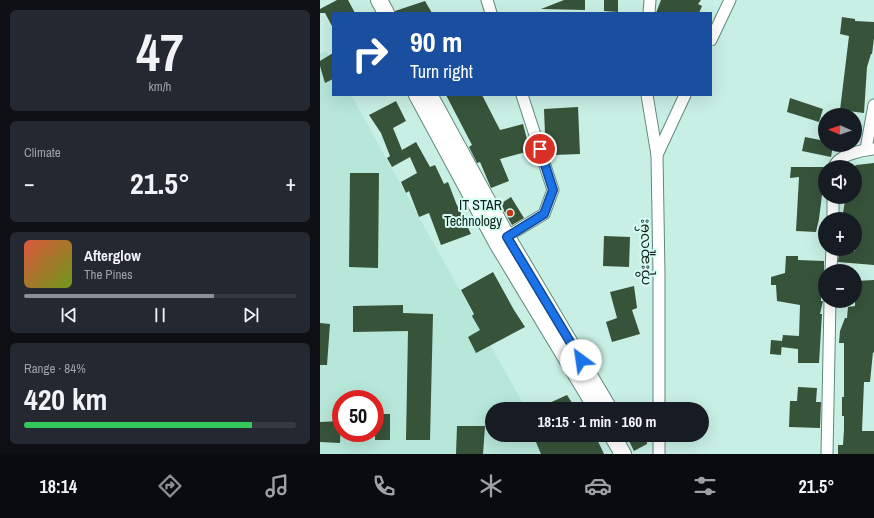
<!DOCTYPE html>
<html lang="en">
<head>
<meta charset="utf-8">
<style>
	:root { --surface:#171b24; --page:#242831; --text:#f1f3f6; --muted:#9ea1a6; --line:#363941; --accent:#8c9099 }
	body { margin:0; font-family:"Archivo Narrow","Noto Sans Myanmar",sans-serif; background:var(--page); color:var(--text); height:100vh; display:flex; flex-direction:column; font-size:15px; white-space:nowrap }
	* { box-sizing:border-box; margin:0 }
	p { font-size:13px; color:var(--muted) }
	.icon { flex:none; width:22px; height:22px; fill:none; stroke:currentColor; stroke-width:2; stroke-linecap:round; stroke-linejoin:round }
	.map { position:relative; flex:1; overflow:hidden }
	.sheet { display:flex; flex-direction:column; gap:10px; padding:10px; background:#0d0f14; width:320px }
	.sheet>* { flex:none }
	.top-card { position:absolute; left:12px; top:12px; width:380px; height:84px; border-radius:0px; box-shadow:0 4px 16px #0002; background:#1a4fa0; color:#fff; overflow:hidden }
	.needle { width:26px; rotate:272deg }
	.buttons { position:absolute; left:498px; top:108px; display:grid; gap:8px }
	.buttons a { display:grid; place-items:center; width:44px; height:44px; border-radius:50%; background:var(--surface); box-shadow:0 4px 16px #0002; font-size:20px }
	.speed { position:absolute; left:12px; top:390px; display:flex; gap:8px; font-size:20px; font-weight:700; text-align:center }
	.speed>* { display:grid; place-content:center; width:52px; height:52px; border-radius:50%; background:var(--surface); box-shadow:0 4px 16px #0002; line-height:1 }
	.speed .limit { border:6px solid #d22; background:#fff; color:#111 }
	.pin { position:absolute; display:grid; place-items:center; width:34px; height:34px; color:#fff; margin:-17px; border:2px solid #fff; border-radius:50%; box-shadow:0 1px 4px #0007 }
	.me { position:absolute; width:44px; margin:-22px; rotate:329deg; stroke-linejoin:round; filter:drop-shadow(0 0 3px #0008) }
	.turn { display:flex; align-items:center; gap:14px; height:84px; padding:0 12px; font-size:18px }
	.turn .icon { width:52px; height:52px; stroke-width:2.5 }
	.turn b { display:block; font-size:28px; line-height:34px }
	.big { font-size:30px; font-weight:800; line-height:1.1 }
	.sheet .card { flex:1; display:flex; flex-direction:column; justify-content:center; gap:6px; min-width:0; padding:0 14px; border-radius:6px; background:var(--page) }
	.sheet .dial { align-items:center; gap:0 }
	.dial b { font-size:52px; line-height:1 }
	.song { display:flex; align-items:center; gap:12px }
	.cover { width:48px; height:48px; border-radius:6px; background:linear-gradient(135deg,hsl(10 70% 55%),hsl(80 70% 35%)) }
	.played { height:4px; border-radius:2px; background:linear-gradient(90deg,var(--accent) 70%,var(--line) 70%) }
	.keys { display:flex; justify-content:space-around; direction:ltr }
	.heat { display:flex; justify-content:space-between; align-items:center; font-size:22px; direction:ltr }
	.charge { height:6px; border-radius:3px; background:linear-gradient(90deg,#34c759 84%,var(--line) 0) }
	.trip { position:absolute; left:165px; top:402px; width:224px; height:40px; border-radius:20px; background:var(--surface); box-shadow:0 4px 16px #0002; font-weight:800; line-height:40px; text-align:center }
	.menu { display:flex; height:64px; justify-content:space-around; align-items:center; background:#090b0e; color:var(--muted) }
	.menu .icon { width:28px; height:28px }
	.menu .current { color:var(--accent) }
	.menu b { font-size:18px; color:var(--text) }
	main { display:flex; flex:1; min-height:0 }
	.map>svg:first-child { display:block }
</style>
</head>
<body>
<main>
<section class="sheet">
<div class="card dial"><b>47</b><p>km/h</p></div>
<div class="card"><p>Climate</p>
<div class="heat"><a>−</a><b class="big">21.5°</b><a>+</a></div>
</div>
<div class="card">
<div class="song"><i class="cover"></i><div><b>Afterglow</b><p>The Pines</p></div></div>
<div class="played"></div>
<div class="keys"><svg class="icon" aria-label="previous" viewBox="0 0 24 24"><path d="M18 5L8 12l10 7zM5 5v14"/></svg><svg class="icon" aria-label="pause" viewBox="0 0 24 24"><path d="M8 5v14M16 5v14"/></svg><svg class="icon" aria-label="next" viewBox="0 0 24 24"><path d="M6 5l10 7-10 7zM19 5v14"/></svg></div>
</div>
<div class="card"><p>Range · 84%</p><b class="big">420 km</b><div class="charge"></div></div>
</section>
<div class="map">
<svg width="554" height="454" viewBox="0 0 554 454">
	<rect width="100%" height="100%" fill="#c8efe4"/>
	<path fill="#b6e7d8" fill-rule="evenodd" d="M6,51L13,63V95H31L206,409H172V435H220L231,454H0V54ZM21,399H55V433H21Z"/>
	<g fill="#37533a">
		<polygon points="17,0 28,0 35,13 13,13 13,28 5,13 0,13 0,9"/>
		<polygon points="244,0 265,0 265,10 221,9"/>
		<polygon points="284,0 298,0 298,12 284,11"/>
		<polygon points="341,0 381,0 378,4 382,6 379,13 336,13"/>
		<polygon points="105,1 112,13 75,13 75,11"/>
		<polygon points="522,17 535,19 535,21 554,22 554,38 552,54 551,54 547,67 544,113 520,110 529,36 520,34"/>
		<polygon points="13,53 13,79 5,83 0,66 0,61"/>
		<polygon points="126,95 162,95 180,130 203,124 210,151 180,159 189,181 171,188 160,162 157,163 149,147 152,145"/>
		<polygon points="470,98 503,109 499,122 467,112"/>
		<polygon points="76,101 86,121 73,128 82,150 96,142 110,167 115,165 124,184 128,182 136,203 151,234 121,245 109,213 99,217 89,191 86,193 81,182 97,173 90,157 72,167 67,158 70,156 61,133 49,115"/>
		<polygon points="258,107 260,154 233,155 225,134 224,109"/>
		<polygon points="485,137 505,141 505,145 513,145 511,157 482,151"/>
		<polygon points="554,163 554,265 518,262 519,250 535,251 535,219 522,219 525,201 527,202 527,197 535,197 535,166 536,165"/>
		<polygon points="471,167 505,167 503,195 502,195 499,219 496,232 476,231 479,177 470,178"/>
		<polygon points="30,173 59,173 58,268 29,267"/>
		<polygon points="191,197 204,218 192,225 180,204"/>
		<polygon points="284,236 310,237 309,267 283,266"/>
		<polygon points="466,256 478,256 478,260 504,261 504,279 501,279 501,301 503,301 500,314 502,314 499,363 478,363 478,349 461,347 463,335 479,336 480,305 457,301 456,285 451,285 451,277 465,273"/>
		<polygon points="173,272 194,310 205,327 156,353 148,337 160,330 152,316 154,314 141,290"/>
		<polygon points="554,280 554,353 553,352 550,382 544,382 542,431 554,431 554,454 518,454 518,445 523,445 524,430 524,416 522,416 522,397 524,397 524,343 519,343 520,331 525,318 527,318 528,307 535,306 535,281"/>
		<polygon points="314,286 317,308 312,310 320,334 292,342 286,322 297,318 290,292"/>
		<polygon points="83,305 83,313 113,314 110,440 86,440 88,331 33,332 33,306"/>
		<polygon points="0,323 10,324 7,365 0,365"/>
		<polygon points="451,340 462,341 461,355 450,354"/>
		<polygon points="478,387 497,388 496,402 501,402 500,428 469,427 470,401 477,401"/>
		<polygon points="247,395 256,409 216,409"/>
		<rect x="55" y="414" width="15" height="26"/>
		<polygon points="21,421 20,443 0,442 0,422"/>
		<polygon points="137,426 165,426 163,454 136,454"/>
		<polygon points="213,435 275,435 284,454 221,454"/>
		<polygon points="306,435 327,435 327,444 314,451"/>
	</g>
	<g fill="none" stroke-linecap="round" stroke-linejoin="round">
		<g stroke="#63887d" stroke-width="13">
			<g id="minor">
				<polyline points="167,0 171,13"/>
				<polyline points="329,13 330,0"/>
				<polyline points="391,40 410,0"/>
				<polyline points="327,95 337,155 339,274 339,409"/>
				<polyline points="546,149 554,105"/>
				<polyline points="337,155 365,95"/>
				<path d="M514,167C518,155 542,150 554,149"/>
				<polyline points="513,219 513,197"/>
				<polyline points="181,240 224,214 233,190 202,95"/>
				<polyline points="511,271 512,249"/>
				<polyline points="339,454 339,435"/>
				<polyline points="507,454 510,301"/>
			</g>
		</g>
		<g stroke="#63887d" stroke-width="18">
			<g id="secondary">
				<polyline points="59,0 66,13"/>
				<polyline points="97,95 177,243 277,409"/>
				<polyline points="111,98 187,237 289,409"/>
				<polyline points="292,435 303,454"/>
			</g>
		</g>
		<use href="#minor" stroke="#fff" stroke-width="11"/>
		<use href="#secondary" stroke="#fff" stroke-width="16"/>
	</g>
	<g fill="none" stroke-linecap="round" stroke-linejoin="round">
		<g stroke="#114b97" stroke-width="10">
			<polyline id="route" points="220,149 233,190 224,214 187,237 261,360"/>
		</g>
		<use href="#route" stroke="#1a73e8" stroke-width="7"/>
	</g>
	<circle fill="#c33a13" stroke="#d5fdf1" stroke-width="1.5" cx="190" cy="213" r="4"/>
	<g text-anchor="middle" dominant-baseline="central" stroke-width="4" stroke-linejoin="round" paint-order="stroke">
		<g font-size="14" fill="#11201c" stroke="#d5fdf1" text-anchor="end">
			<text x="182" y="205">IT STAR<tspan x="182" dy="16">Technology</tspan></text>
		</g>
		<g font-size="14" fill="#11201c" stroke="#d5fdf1">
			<text transform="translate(324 252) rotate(-91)">ကိုးဆူလမ်း</text>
		</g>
	</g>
</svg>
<div class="buttons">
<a><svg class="needle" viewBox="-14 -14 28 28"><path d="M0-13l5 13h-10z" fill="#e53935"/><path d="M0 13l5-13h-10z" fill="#9ea1a6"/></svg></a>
<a><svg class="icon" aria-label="sound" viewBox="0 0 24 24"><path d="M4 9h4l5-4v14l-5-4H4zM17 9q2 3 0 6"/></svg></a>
<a>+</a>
<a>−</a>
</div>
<div class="speed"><div class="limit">50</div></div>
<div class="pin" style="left:220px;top:149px;background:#d93025"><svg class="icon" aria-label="arrive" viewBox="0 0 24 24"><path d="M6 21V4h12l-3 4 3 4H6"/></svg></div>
<svg class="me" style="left:261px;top:360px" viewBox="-20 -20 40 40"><circle r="19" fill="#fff"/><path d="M0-13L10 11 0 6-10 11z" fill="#1a73e8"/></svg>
<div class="trip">18:15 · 1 min · 160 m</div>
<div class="top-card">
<div class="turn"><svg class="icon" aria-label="right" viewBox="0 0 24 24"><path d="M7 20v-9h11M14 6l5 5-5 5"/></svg><div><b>90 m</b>Turn right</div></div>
</div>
</div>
</main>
<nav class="menu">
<b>18:14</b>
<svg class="icon current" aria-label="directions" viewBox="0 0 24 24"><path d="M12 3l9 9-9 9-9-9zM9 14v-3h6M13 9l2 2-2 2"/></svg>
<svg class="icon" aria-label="music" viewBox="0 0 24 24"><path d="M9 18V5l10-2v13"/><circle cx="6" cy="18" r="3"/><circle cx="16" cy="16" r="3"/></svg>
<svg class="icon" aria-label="phone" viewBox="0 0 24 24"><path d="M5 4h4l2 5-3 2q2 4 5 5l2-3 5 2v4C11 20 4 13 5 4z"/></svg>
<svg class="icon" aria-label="climate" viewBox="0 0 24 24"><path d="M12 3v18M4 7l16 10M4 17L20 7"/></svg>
<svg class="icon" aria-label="car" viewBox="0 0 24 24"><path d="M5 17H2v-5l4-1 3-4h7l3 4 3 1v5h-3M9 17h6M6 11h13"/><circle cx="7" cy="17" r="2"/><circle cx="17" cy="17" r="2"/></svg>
<svg class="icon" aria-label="filters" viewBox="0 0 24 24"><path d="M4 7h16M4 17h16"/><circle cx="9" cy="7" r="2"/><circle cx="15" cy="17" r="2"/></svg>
<b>21.5°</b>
</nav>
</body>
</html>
